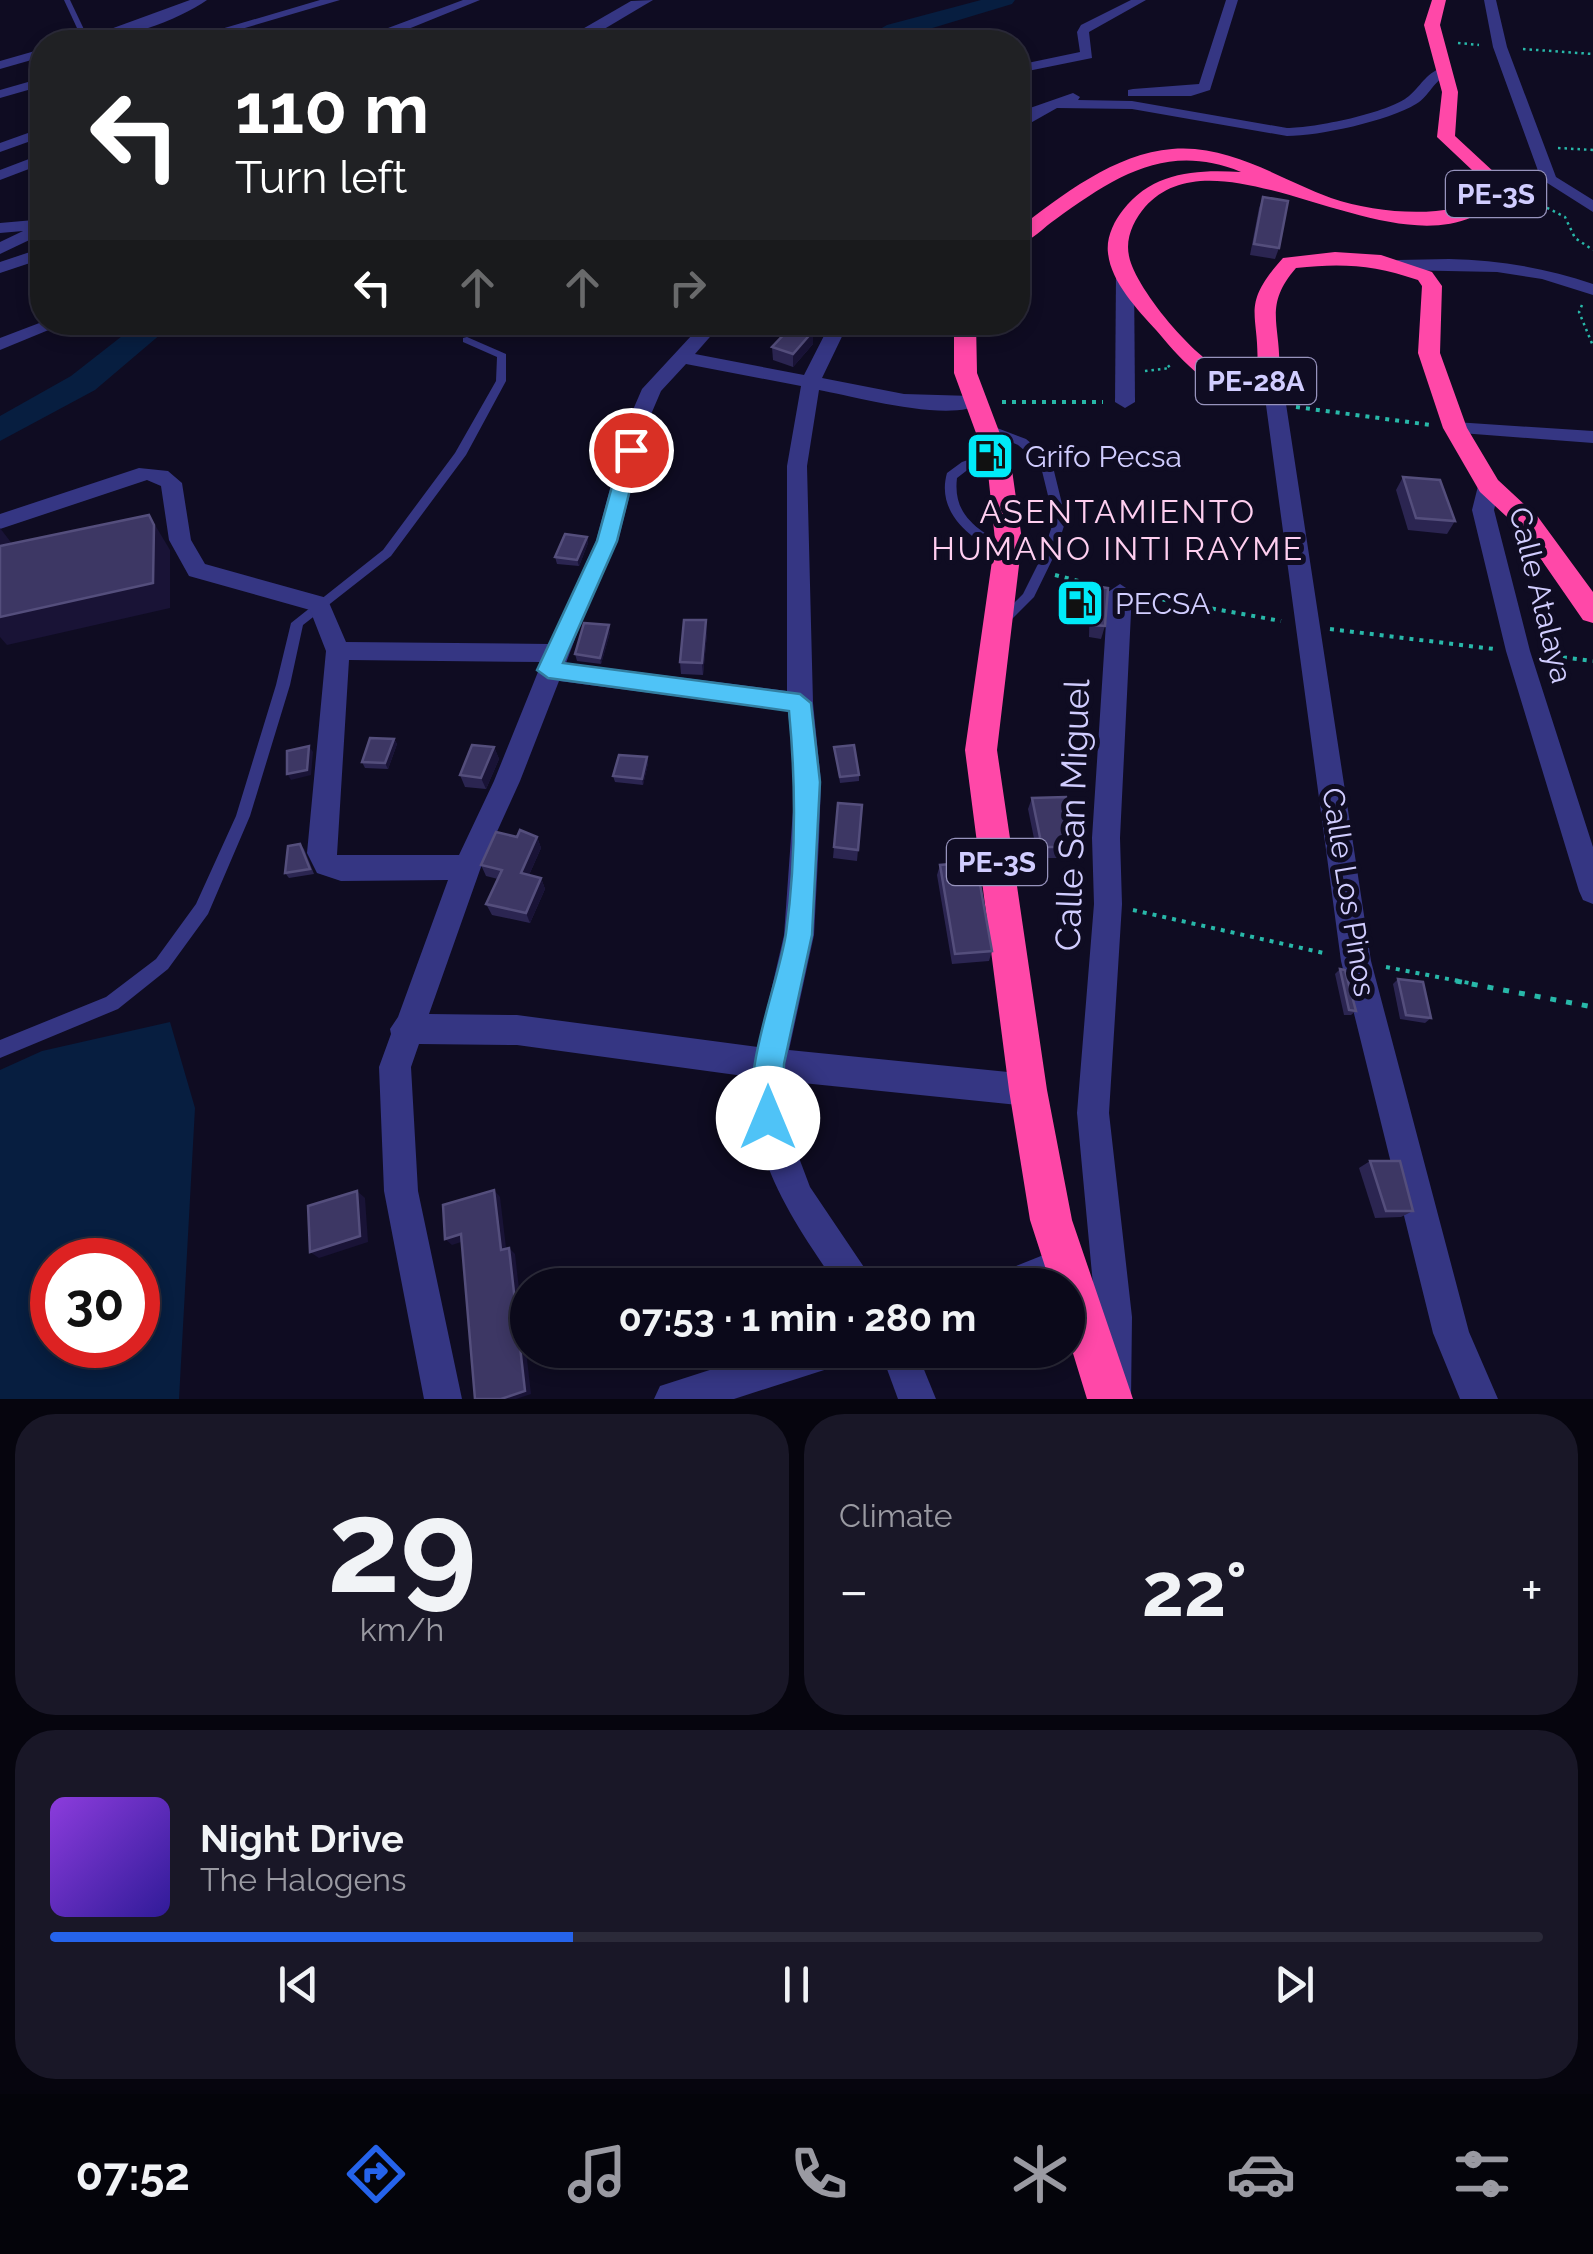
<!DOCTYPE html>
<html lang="en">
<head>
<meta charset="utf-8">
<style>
	:root { --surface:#0b091a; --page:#191727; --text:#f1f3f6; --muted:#9a9aa2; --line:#2b2a39; --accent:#2563eb }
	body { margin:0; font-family:Raleway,sans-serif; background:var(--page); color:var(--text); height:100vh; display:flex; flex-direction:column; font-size:38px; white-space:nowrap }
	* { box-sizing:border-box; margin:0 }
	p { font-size:32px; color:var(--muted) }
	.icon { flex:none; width:55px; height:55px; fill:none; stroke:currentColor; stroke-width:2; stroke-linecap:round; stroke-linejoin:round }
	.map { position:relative; height:1399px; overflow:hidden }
	.side { display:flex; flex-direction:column; gap:15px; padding:15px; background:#06050e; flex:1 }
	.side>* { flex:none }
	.guide { position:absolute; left:30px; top:30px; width:1000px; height:305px; border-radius:40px; box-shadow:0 5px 15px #0003,0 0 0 2px var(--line); background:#202124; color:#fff; overflow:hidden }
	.speed { position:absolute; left:30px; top:1238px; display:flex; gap:20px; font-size:50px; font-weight:700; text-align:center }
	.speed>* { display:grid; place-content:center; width:130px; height:130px; border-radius:50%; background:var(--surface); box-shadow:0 5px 15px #0003,0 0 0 2px var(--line); line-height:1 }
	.speed .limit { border:15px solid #d22; background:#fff; color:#111 }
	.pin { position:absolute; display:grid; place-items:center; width:85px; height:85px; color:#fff; margin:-42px; border:5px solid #fff; border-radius:50%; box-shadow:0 2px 10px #0007 }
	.me { position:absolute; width:110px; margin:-55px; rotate:0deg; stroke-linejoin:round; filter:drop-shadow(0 0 8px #0008) }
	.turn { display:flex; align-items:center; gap:35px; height:210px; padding:0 40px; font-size:45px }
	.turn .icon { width:130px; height:130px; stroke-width:2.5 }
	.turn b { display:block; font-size:70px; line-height:85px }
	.lanes { display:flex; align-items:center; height:95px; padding:0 40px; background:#0003; justify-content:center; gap:50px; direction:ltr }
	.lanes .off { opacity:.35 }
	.big { font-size:75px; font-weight:700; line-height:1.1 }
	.side .tile { flex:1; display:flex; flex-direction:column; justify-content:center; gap:15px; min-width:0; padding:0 35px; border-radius:40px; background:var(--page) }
	.side .dial { align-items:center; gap:0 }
	.dial b { font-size:130px; line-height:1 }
	.song { display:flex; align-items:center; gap:30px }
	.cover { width:120px; height:120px; border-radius:15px; background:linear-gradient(135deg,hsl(270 70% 55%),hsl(250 70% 35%)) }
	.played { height:10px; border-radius:5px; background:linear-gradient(90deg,var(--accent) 35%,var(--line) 35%) }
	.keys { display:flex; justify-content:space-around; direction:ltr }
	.heat { display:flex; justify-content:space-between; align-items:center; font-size:55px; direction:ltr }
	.side .tiles { flex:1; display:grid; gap:15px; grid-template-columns:1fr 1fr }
	.tile:last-child { grid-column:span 2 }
	.trip { position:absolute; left:510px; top:1268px; width:575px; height:100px; border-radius:50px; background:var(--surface); box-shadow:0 5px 15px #0003,0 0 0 2px var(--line); font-weight:700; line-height:100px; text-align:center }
	.tab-bar { display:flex; height:160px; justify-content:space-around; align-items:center; background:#04040a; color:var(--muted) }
	.tab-bar .icon { width:70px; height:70px }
	.tab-bar .selected { color:var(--accent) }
	.tab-bar b { font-size:45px; color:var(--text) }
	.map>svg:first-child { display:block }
</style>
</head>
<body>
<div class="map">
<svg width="1593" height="1399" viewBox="0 0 1593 1399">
	<rect width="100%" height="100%" fill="#0f0c22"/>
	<path fill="#071e40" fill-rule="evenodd" d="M170,1022L195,1108L179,1399H0V1070L42,1051ZM52,1260H138V1345H52Z"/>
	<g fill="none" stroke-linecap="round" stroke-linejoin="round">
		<g fill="#071e40" fill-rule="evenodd">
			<polygon points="981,0 1015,0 1012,4 886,42 858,42 887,25"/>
			<polygon points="140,322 175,322 95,390 0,441 0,416 71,376"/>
		</g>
		<g stroke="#28b8a9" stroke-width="2.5" stroke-dasharray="2.5 4" stroke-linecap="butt">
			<polyline points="1458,43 1479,45"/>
			<polyline points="1523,49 1593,54"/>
			<polyline points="1558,148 1593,150"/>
			<polyline points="1518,193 1565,217 1575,238 1593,250"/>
			<polyline points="1582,305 1579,312 1593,346"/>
			<polyline points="1145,371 1170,368 1167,364"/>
		</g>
		<g stroke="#28b8a9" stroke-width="4" stroke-dasharray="4 6" stroke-linecap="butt">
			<polyline points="1002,402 1103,402"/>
			<polyline points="1296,407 1431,425"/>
			<polyline points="1055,575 1099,586"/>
			<polyline points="1143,596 1281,621"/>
			<polyline points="1330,629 1494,649"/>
			<polyline points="1543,655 1593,661"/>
			<polyline points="1133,910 1328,954"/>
			<polyline points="1386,967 1469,983"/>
		</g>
		<polyline stroke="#28b8a9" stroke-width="5" stroke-dasharray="6 10" stroke-linecap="butt" points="1456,981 1593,1007"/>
		<g fill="#353683" fill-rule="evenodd">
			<polygon points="64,0 70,0 90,42 83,41"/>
			<polygon points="467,337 506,354 506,381 466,455 391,556 303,625 290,685 250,816 208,914 168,969 118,1009 0,1058 0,1040 106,997 156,959 196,904 236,816 276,685 291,623 383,550 455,453 496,381 497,357 463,342 463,338"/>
			<polygon points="984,423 1026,439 1045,455 1054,471 1066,520 1054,556 1034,597 1008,623 1003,625 997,620 1023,594 1042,556 1054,520 1042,471 1036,460 1018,445 980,428 980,424"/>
			<path d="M997,450L1001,451V457L970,468L957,478C952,519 983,532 1013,550L1015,553L1013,556L1009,557C975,543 935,515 947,473L962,462Z"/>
		</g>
		<g fill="#353683" fill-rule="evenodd">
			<path d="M190,0H207C178,21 111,44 75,42Z"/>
			<polygon points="320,0 340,0 197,42 177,42"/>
			<polygon points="463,0 480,0 376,42 361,42 365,38 330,42 365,30 380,31"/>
			<polygon points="653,0 584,41 560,42 631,1"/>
			<polygon points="1131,0 1146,0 1089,32 1092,58 1018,73 1018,65 1080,52 1077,32 1081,25"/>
			<polygon points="1226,0 1238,0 1210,90 1191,96 1128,96 1128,90 1133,89 1199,84"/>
			<polygon points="1484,0 1496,0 1507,47 1556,177 1593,200 1593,212 1541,179 1493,47"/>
			<polygon points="42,49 42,57 0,69 0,61"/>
			<path d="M1445,67L1450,68V74C1433,80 1430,96 1416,104C1388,121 1319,136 1287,136L1132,109L1057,108L1018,130V119L1030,108L1073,93L1080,97L1078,100L1132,101L1287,128C1314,128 1389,113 1409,96C1423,84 1426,72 1445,67Z"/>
			<polygon points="42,78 42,86 0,98 0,90"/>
			<polygon points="42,128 42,137 0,152 0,143"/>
			<polygon points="42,154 42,164 0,180 0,170"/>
			<polygon points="34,220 42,225 42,234 0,254 0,242 23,231 0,233 0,223"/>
			<polygon points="42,248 42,259 0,273 0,262"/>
			<path d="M1449,259C1499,260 1546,268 1593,284V295L1542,279L1497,272L1398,270L1389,265L1398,260Z"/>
			<polygon points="1125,269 1134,274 1135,402 1125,408 1115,402 1116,274"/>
			<polygon points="42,322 68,322 0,350 0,338"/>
			<path d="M704,322H723L695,354L804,375L831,322H849L822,378L904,394L972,396L982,402C956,425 853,396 819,390L807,466L813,703L821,782L819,839L814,935L789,1050L1028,1074L1039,1079L1044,1090L1039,1101L1028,1106L783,1081L784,1118L810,1187L876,1285H837C792,1220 751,1160 751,1077L517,1045L419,1044L411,1067L418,1191L462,1399H424L384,1191L379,1067L391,1034L390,1029L398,1017L448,880L341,881L317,873L307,853L326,651L310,610L189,576L169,540L161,486L147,480L0,529V514L139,468L168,471L182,483L191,540L205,564L327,598L346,642L549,644L596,541L629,419L642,389ZM686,364L801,386L787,466V691L566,663L594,588L618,541L649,419L661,391ZM349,660L542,662L494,781L459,855H337ZM559,681L788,711L795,782L784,935L758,1047L517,1015L429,1014L481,867L520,781Z"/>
			<polygon points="1256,375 1263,377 1286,404 1371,961 1469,1332 1498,1399 1460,1399 1433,1333 1341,961 1266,405 1246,381"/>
			<polygon points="1455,422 1593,431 1593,443 1448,432 1445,428"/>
			<polygon points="1489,479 1500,486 1494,510 1530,651 1593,847 1593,904 1583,900 1579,891 1506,651 1472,510 1478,486"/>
			<polygon points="1120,584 1132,592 1120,838 1122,904 1109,1113 1132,1317 1131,1399 1093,1399 1096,1317 1077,1113 1094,904 1092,838 1108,592"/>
			<polygon points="1066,1246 1078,1252 1084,1264 1078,1276 1058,1285 996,1285 1001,1272"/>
			<polygon points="772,1350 851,1350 846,1363 734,1399 654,1399 660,1386"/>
			<polygon points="880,1350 916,1350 936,1399 898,1399"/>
		</g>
		<g fill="#ff48a8" fill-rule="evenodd">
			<path d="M1432,0H1446L1440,25L1458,92L1455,136L1509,186C1425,303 1226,115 1145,207C1134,220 1125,238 1129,256C1135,289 1204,372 1238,377L1257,369C1261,313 1238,308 1283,258L1335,252L1381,255L1432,272L1442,286L1440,353L1467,428L1498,480L1538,517L1593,592V623L1583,620L1520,529L1480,492L1443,428L1418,353L1422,286L1418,280C1373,265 1343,263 1296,268C1262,307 1282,326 1279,372C1236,426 1184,363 1156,330C1137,309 1111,282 1108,253C1106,238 1114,221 1123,210C1152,172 1196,169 1241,172C1167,142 1116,176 1056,219C1044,227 1032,241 1018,244V229C1060,196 1116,153 1172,149C1230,144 1279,179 1331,198C1364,209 1402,214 1436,211C1458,209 1476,204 1490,187L1437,137L1442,92L1424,25Z"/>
			<polygon points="954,322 976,322 977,373 1011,463 1022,540 997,750 1047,1090 1072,1220 1133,1399 1087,1399 1068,1337 1068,1285 1051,1285 1030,1220 1009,1090 965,750 995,540 987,463 954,373"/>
		</g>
	</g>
	<g fill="#2b2551">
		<polygon points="1263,197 1279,248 1275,259 1250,255 1259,208"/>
		<polygon points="813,331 813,344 793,367 773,360 772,347"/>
		<polygon points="1403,477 1455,521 1447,534 1408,530 1396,490"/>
		<polygon points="587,537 588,543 579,566 557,564 555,557"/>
		<polygon points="1094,586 1105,626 1101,639 1089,637 1090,598"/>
		<polygon points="610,632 601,664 577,661 575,654"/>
		<polygon points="707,633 703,675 681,674 680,662"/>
		<polygon points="394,739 397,744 388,769 365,768 362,762"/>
		<polygon points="494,747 499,759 486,789 465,787 460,775"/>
		<polygon points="834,747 859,775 859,781 840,783"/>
		<polygon points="647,757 648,763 643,785 615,782 613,776"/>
		<polygon points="1032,798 1077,847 1072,858 1038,858 1028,809"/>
		<polygon points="838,803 862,805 857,861 833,858"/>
		<polygon points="537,837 541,848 529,875 541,878 545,889 530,923 492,915 486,904 498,879 486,876 481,865"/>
		<polygon points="300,844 304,849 314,874 289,878 285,873"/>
		<polygon points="940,865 992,951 989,961 952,964 937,875"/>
		<polygon points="1340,969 1356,1011 1351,1015 1344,1015 1335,974"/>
		<polygon points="1398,979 1431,1018 1425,1023 1400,1019 1393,984"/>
		<polygon points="1370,1161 1413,1211 1401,1217 1375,1218 1359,1168"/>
	</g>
	<g fill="#191336">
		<polygon points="813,331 813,344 793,367 793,354"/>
		<polygon points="149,515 170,550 170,608 7,645 0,637 0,602"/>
		<polygon points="0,528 13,545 0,562"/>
		<polygon points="587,537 588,543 579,566 577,560"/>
		<polygon points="706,620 707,633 703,675 702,663"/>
		<polygon points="609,625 610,632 601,664 600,658"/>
		<polygon points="394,739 397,744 388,769 385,763"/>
		<polygon points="309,746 313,752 311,775 291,780 287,774"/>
		<polygon points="494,747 499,759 486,789 481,778"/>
		<polygon points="647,757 648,763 643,785 642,779"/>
		<polygon points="537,837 541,848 525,884 521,873"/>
		<polygon points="541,878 545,889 530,923 526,913"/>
		<polygon points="494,1190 500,1197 507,1256 501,1250"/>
		<polygon points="357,1191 365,1198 368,1242 319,1258 310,1252"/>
		<polygon points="461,1234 467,1240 452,1245 445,1239"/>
		<polygon points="509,1248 515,1254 531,1394 516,1399 501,1399"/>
	</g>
	<g fill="#3d3764" stroke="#544e7c" stroke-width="2.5">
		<polygon points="1263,197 1288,201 1279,248 1254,244"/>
		<polygon points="793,325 813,331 793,354 772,347"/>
		<polygon points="1403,477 1440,480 1455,521 1416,518"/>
		<polygon points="149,515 154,525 153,583 0,617 0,546"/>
		<polygon points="565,534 587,537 577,560 555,557"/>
		<polygon points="1094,586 1108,588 1105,626 1093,625"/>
		<polygon points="684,620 706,620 702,663 680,662"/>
		<polygon points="584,623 609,625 600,658 575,654"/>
		<polygon points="370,738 394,739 385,763 362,762"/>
		<polygon points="472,745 494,747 481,778 460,775"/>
		<polygon points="854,745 859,775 840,777 834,747"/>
		<polygon points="309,746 307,770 287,774 287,751"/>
		<polygon points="619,755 647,757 642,779 613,776"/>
		<polygon points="1066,797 1077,847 1042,847 1032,798"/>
		<polygon points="838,803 862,805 858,850 834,847"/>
		<polygon points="520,830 537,837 521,873 541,878 526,913 486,904 502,870 481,865 496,832 517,837"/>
		<polygon points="300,844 310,869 285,873 288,846"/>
		<polygon points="976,862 992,951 955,954 940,865"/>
		<polygon points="1340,969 1345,970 1356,1011 1349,1010"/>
		<polygon points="1398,979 1423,982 1431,1018 1406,1015"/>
		<polygon points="1370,1161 1400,1161 1413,1211 1386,1211"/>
		<polygon points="494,1190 501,1250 509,1248 525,1391 501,1399 475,1399 461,1234 445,1239 443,1205"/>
		<polygon points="357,1191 360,1236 310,1252 308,1206"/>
	</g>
	<path fill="#4fc3f7" stroke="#337fa1" stroke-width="2.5" d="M631,444L640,450L617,541L563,663L800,694L811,703L820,782L812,935L784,1064L783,1118L779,1129L768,1133L758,1129C737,1079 778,987 786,933C796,860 796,784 789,711L548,678L537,670L597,541L622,450Z"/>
	<defs>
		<g id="fuel-square" transform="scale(2.5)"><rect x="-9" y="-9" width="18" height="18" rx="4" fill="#00eaf8" stroke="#0f0c22"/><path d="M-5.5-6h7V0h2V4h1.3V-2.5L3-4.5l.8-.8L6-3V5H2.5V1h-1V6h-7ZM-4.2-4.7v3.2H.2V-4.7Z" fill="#111"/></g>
	</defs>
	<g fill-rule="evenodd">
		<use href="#fuel-square" x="990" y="456"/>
		<use href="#fuel-square" x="1080" y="603"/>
	</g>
	<g text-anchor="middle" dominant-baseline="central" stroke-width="10" stroke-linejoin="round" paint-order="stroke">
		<g fill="#0f0c22" stroke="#9793bd" stroke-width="2.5">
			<rect x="1446" y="171" width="100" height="46" rx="8"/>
			<rect x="1196" y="358" width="120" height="46" rx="8"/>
			<rect x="947" y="839" width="100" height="46" rx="8"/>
		</g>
		<g font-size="28" font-weight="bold" fill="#d1cdff">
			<text x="1496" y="194">PE-3S</text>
			<text x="1256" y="381">PE-28A</text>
			<text x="997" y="862">PE-3S</text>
		</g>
		<g font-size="30" fill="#d1cdff" stroke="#0f0c22" text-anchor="start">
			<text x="1025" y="456">Grifo Pecsa</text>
			<text x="1115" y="603">PECSA</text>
		</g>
		<g font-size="30" fill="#d1cdff" stroke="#0f0c22">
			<text transform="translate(1541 595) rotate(76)">Calle Atalaya</text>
			<text transform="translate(1349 892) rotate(81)">Calle Los Pinos</text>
		</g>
		<g font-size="32" letter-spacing="2.5" fill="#ffcff0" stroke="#0f0c22">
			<text x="1118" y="511">ASENTAMIENTO<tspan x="1118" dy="37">HUMANO INTI RAYME</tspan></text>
		</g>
		<g font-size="35" fill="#d1cdff" stroke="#0f0c22">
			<text transform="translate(1072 815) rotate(-88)">Calle San Miguel</text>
		</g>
	</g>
</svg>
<div class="speed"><div class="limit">30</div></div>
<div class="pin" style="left:631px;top:450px;background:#d93025"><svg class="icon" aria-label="arrive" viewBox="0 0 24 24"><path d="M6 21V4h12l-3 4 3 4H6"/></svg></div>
<svg class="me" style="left:768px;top:1118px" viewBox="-20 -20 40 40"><circle r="19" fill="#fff"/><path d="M0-13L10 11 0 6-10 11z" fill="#4fc3f7"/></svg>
<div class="trip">07:53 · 1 min · 280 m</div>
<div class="guide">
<div class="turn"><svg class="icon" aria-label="left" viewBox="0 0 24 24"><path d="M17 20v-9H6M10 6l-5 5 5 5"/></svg><div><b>110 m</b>Turn left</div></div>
<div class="lanes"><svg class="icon" aria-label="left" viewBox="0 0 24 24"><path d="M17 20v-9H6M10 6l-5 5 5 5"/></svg><svg class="icon off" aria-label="ahead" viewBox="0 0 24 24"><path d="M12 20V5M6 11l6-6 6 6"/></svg><svg class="icon off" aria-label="ahead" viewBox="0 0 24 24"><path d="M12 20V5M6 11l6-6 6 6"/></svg><svg class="icon off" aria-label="right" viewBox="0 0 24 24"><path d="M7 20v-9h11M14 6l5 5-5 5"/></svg></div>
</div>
</div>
<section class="side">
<div class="tiles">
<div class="tile dial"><b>29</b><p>km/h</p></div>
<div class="tile"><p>Climate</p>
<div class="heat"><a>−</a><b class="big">22°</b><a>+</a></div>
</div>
<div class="tile">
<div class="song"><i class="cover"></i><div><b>Night Drive</b><p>The Halogens</p></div></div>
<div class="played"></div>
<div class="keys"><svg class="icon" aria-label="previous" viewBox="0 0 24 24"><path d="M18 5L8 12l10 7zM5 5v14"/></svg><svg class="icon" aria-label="pause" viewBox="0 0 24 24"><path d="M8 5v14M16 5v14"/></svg><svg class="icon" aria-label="next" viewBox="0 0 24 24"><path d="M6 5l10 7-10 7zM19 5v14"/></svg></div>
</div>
</div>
</section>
<nav class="tab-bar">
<b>07:52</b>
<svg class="icon selected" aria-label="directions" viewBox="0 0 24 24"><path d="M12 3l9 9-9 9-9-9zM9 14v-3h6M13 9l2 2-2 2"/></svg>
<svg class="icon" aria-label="music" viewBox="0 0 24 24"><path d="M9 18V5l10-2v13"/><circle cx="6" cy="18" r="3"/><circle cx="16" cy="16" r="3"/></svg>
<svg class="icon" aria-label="phone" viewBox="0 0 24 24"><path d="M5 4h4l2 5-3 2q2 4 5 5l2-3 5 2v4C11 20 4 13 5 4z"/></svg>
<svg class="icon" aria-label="climate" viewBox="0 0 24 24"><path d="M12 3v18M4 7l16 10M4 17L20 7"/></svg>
<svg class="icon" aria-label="car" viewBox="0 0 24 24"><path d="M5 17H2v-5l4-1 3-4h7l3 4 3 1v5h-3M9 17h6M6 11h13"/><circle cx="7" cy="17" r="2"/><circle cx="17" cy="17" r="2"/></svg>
<svg class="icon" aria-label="filters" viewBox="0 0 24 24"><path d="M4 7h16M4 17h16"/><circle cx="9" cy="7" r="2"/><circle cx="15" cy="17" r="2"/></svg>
</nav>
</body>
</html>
